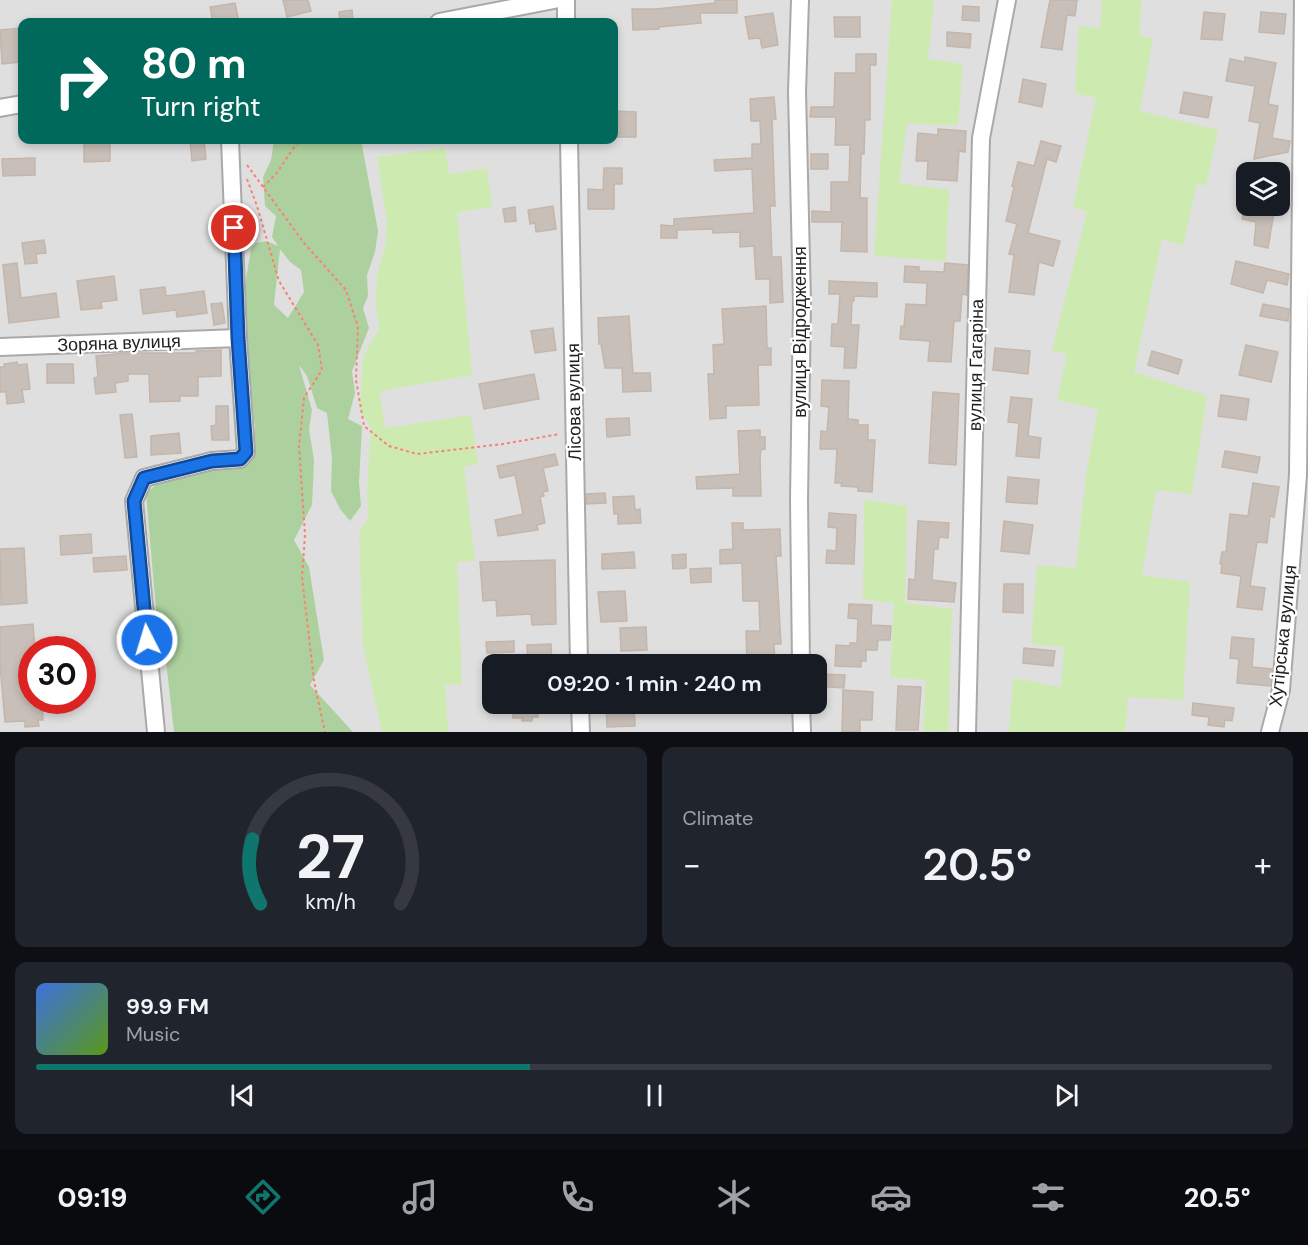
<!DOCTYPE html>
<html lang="en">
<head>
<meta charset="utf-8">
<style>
	:root { --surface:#171b24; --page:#20242c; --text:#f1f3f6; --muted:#9ea1a6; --line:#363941; --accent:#0f766e }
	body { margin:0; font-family:"DM Sans",sans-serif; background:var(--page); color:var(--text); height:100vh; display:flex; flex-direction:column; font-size:22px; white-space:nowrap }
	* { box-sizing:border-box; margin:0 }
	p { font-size:20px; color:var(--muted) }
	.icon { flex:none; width:33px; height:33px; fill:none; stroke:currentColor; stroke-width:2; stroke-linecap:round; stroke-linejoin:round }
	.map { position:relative; height:732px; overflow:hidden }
	.details { display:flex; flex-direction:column; gap:15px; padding:15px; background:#0d0f14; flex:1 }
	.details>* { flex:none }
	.guide { position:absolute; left:18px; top:18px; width:600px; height:126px; border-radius:12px; box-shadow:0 3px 9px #0003; background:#00695c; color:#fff; overflow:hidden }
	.controls { position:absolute; left:1236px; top:162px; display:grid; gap:12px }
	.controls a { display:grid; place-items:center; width:54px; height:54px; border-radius:12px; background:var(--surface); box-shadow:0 3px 9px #0003; font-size:30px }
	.speed { position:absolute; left:18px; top:636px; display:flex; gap:12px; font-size:30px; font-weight:700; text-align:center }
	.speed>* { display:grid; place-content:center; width:78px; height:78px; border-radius:50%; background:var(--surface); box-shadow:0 3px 9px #0003; line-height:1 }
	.speed .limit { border:9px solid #d22; background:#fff; color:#111 }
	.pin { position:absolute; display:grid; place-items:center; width:51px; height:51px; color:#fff; margin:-26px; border:3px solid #fff; border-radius:50%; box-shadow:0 2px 6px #0007 }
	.me { position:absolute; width:66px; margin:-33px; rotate:355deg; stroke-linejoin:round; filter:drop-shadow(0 0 4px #0008) }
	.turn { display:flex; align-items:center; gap:21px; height:126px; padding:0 24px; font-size:27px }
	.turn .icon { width:78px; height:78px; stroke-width:2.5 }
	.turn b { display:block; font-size:42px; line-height:51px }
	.big { font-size:45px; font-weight:600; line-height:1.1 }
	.details .tile { flex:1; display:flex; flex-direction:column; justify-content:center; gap:9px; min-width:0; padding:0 21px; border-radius:12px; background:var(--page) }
	.details .dial { align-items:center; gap:0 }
	.dial svg { height:156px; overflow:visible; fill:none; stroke:var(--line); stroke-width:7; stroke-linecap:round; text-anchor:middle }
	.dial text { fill:var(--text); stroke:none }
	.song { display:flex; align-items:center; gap:18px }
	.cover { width:72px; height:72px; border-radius:9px; background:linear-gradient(135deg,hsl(220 70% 55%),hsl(90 70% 35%)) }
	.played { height:6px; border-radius:3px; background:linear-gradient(90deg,var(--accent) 40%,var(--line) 40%) }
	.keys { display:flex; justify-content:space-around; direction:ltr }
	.heat { display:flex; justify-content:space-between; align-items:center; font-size:33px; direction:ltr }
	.details .tiles { flex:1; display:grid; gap:15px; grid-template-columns:1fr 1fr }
	.tile:last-child { grid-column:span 2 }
	.trip { position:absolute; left:482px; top:654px; width:345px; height:60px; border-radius:12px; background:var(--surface); box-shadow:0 3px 9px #0003; font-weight:600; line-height:60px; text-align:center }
	.dock { display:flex; height:96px; justify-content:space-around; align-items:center; background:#090b0e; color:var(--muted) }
	.dock .icon { width:42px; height:42px }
	.dock .current { color:var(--accent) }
	.dock b { font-size:27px; color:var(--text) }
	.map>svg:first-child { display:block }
</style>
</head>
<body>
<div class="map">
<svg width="1308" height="732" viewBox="0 0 1308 732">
	<rect width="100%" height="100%" fill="#f2efe9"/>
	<path fill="#e0dfdf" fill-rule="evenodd" d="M0,0H1308V732H0ZM22,22H614V140H22ZM1246,172H1280V206H1246ZM32,650H82V700H32ZM492,664H816V704H492Z"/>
	<g fill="#cdebb0">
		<polygon points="892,0 934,0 928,59 963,64 958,125 907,124 899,183 949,190 946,261 874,256"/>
		<polygon points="1102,0 1141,0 1140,35 1153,39 1140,111 1218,130 1206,186 1197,184 1183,246 1162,239 1134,372 1207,396 1192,494 1156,490 1142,575 1190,582 1183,700 1128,697 1125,732 1009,732 1013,678 1061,687 1064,647 1031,644 1037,565 1076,568 1086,475 1098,409 1057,400 1067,355 1052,350 1087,212 1073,207 1096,98 1075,93 1079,26 1100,28"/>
		<polygon points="445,148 449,174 487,168 492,207 457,212 472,375 380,391 385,428 471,415 478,464 464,466 475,561 457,562 462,684 445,685 448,732 382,732 363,646 359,533 368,518 367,489 371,427 360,410 363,357 379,329 376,308 377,274 385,247 387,222 377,157"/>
		<polygon points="864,500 907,506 905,603 952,609 948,732 923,730 926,680 890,677 894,603 863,599"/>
	</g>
	<path fill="#add19e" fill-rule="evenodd" d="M274,140H361L378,231L375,252L367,275L368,296L363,308L369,328L352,371L355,393L348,419L362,426L359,482L361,506L350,521L340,509L331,491L332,458L327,413L317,408L307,376L299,365L312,410L309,429L314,460L312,505L294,540L309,567L324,660L310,685L353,732H174L166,661L157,622L146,493L166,477L252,461L255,425L244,394L246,279L251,249L256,243L266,241L278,246L272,237L276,216L265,206L263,177L271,160ZM280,249L290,262L301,270L304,292L288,318L274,305Z"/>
	<g fill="#c7bfb8" stroke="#c4b6ab" stroke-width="1.5">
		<polygon points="283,0 308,0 311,11 287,17"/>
		<polygon points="715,0 737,0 737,13 700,13 701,23 659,27 659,29 633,30 632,9 656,9 715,3"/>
		<polygon points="1050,0 1077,0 1075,16 1067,15 1062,50 1041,47"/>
		<polygon points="235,3 239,22 213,22 210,7"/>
		<polygon points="963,6 979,7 979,21 962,20"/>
		<polygon points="352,10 353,22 340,22 339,12"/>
		<polygon points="1204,12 1225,14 1222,40 1201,39"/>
		<polygon points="1261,12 1286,14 1284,34 1259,32"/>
		<polygon points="773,13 778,45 762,48 760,38 749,39 745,17"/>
		<polygon points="834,17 860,17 860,37 835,37"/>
		<polygon points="22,28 22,41 19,42 21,62 2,64 0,30"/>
		<polygon points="947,32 971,34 970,48 947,46"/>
		<polygon points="856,54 876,54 876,65 870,65 870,120 865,120 864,154 861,154 860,198 867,198 867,252 841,251 842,222 812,222 812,211 831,212 831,182 849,182 850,145 835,145 836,117 810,117 811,107 834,107 835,73 856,73"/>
		<polygon points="1245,57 1276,63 1268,104 1278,106 1272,138 1290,141 1288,152 1254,159 1260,123 1249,121 1255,86 1226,81 1230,59 1245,62"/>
		<polygon points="1023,79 1046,84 1042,107 1019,102"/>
		<polygon points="1184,92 1212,97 1208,118 1180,113"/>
		<polygon points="774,97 776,119 772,120 775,206 770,206 772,257 781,257 783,302 770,303 770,279 756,279 754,246 740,247 740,232 713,233 713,229 677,230 677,238 661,238 661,225 674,226 674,219 754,213 752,169 715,171 714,160 752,158 752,144 761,144 760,121 751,121 750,99"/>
		<polygon points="614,111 636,112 636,137 614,137"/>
		<polygon points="938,129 966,131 965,152 959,151 957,181 927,179 928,161 916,161 918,133 938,135"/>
		<polygon points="84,140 110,140 110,161 84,162"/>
		<polygon points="190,140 204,140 206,159 192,161"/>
		<polygon points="1041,141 1061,146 1056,162 1047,159 1028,233 1060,241 1053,266 1039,262 1034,295 1009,292 1014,255 1009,254 1017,224 1006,221 1014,187 1012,186 1018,162 1034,166"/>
		<rect x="811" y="154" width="17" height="15"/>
		<polygon points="35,158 35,175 3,176 2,159"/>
		<polygon points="604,168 622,168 622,184 614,184 614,209 588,209 588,189 603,190"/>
		<polygon points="553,206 556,229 536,232 535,223 530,224 528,210"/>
		<polygon points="1245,206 1274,212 1268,248 1254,245 1256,222 1242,219"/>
		<polygon points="515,207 516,221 505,222 503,209"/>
		<polygon points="44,240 46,253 36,254 37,263 25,264 22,243"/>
		<polygon points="1236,261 1289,274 1287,285 1267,280 1263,293 1231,284"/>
		<polygon points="17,263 21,298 56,293 59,317 9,323 3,265"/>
		<polygon points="945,263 968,265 967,295 962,294 960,321 954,321 951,362 928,361 930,341 900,339 901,326 904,327 906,304 926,305 927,283 904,282 905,266 919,267 919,271 944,272"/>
		<polygon points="114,276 117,300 101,302 102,308 81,310 77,281"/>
		<polygon points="829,281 877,283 877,297 854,296 854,301 852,301 851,325 859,325 856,368 844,368 845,347 831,346 832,324 838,324 840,294 829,294"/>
		<polygon points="165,287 166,296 204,291 207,313 177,317 176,310 143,314 140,290"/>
		<polygon points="222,303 225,323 214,325 211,304"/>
		<polygon points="1263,304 1289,309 1288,321 1260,316"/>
		<polygon points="766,306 767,348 771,348 771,365 758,365 759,405 726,406 726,418 710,419 708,374 714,374 713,345 724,344 722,309"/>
		<polygon points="629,316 633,373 650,373 651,391 623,392 622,368 605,368 601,344 599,344 598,318"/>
		<polygon points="553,328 556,350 535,353 531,331"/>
		<polygon points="1246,345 1278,352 1271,382 1239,375"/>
		<polygon points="995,348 1030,351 1028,374 993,370"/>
		<polygon points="221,350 221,376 198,377 198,396 180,396 180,401 150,402 149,374 128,374 128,381 115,383 116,392 96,394 94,378 98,377 96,356 125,353 196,353 196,351"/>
		<polygon points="1152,351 1182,360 1178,374 1148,365"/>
		<polygon points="17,362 18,365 27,364 30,389 22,390 24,402 7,404 6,392 0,392 0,367 5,367 4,364"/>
		<polygon points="47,364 73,364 74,383 47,383"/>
		<polygon points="534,374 539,399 484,409 479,384"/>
		<polygon points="822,380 849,381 848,419 858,420 858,425 868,425 868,440 875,440 872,492 858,491 858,487 841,486 842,483 835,483 837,449 820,449 821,431 827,432 829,407 821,406"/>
		<polygon points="933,392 959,394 956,465 929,463"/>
		<polygon points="1221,395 1249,399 1246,420 1218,416"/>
		<polygon points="1011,397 1032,399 1028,436 1041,438 1039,458 1016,456 1019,423 1008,422"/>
		<polygon points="216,406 228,406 229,440 212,440 211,426 216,425"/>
		<polygon points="132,414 137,457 125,458 120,415"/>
		<polygon points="629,418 630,435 607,437 606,419"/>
		<polygon points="760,430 760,437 765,437 765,449 761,450 760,456 761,496 733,496 733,488 697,489 696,477 740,474 738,431"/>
		<polygon points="179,433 181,453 151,455 151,436"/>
		<polygon points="1225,451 1260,457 1257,473 1222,467"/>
		<polygon points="555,454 558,465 543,468 548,491 543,492 544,496 540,497 545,523 537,525 538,530 498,536 495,520 523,514 515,475 500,478 497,466"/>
		<polygon points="1008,477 1039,480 1037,504 1006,502"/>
		<polygon points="1253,483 1279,487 1274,517 1270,516 1267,543 1257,542 1250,586 1265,588 1262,610 1237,607 1241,576 1221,573 1222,564 1220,564 1222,552 1226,552 1230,514 1248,516"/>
		<polygon points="605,493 606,503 586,504 586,494"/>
		<polygon points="634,496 635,510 640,509 641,523 618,524 618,514 614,514 613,497"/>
		<polygon points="829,513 856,515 854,564 826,563 827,550 836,551 837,528 828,527"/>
		<polygon points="918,521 949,523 948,538 939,537 938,549 934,549 932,580 956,583 954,602 908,599 909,579 915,580"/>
		<polygon points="1004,521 1033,525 1029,554 1001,551"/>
		<polygon points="732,523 743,523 743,530 780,529 781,556 776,556 781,644 774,644 775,664 747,664 746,631 760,631 759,601 743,601 742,563 720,564 720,550 733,549"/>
		<polygon points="91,534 92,553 61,555 60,536"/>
		<polygon points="24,548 27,603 1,605 0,549"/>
		<polygon points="634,552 635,568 602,569 602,554"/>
		<polygon points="686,554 686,568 673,569 672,555"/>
		<polygon points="126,556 127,570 94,572 93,558"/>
		<polygon points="555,560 556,624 532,625 531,614 497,616 496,600 483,601 480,562"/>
		<polygon points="711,568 711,582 691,583 690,569"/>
		<polygon points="1004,584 1023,584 1023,613 1003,612"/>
		<polygon points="625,591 627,621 601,622 598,592"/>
		<polygon points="849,604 872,605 871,625 891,626 890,640 878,640 877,650 866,650 866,661 861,661 861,667 835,666 836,645 850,646 850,643 857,643 858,619 848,618"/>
		<polygon points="33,624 35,649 32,649 32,704 42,703 43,720 38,720 39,726 25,727 25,721 5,722 0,665 0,627"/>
		<polygon points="646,627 647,650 621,651 620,628"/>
		<polygon points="1232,637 1254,639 1252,667 1272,669 1271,686 1237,683 1239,659 1230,658"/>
		<polygon points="514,641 514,652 487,653 486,642"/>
		<polygon points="551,644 552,664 528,664 527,645"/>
		<polygon points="1024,648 1055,651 1053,666 1023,663"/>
		<polygon points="816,674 845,675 844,688 816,686"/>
		<polygon points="898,686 921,687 918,730 896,730"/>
		<polygon points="843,690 873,692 872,720 860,720 860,732 842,732"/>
		<polygon points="1193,703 1234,708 1232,721 1225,720 1224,727 1208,725 1209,717 1192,715"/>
		<polygon points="512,704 538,704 538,717 532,717 532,721 522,721 522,718 513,718"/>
		<polygon points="606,704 634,704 635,726 607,727"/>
	</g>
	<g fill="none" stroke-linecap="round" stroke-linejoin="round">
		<g stroke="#a9a9a9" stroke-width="20">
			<g id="street">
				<polyline points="566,0 566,22"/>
				<polyline points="800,0 797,92 802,302 799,500 801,664"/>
				<polyline points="439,22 554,0"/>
				<polyline points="0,108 22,104"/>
				<polyline points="569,140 579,664"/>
				<polyline points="0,347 238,338"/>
				<polyline points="580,704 581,732"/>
				<polyline points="801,704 802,732"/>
				<polyline points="156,732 134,501 144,478 212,461 240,459 246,452 238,338 230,140"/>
				<polyline points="967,732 981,138 1007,0"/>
				<polyline points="1270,732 1281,690 1298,475 1303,0"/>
			</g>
		</g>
		<g stroke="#fa8072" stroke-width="2" stroke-dasharray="3 3" stroke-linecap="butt">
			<polyline points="247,165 304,243 346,290 358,327 356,380 364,426 389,446 417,454 503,444 560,434"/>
			<polyline points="247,179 257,206 279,281 318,345 322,370 304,398 299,447 305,535 302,577 314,681 325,732"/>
			<polyline points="263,187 276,174 299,140"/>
		</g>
		<use href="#street" stroke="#fff" stroke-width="16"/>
	</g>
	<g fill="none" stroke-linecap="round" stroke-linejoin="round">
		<g stroke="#114b97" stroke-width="15">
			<polyline id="route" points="147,640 134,501 144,478 212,461 240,459 246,452 238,338 234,228"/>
		</g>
		<use href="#route" stroke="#1a73e8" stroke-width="10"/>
	</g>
	<g text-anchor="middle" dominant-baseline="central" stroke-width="4.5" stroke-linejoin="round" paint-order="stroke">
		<g font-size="18" fill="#222" stroke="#fff">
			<text transform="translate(800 332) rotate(-90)">вулиця Відродження</text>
			<text transform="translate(119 343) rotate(-2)">Зоряна вулиця</text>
			<text transform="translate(976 365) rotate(-89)">вулиця Гагаріна</text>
			<text transform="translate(574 402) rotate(-91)">Лісова вулиця</text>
			<text transform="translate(1283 636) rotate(-84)">Хутірська вулиця</text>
		</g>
	</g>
</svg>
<div class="controls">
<a><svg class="icon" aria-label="layers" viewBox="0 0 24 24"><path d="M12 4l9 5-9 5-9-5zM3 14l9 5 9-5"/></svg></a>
</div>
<div class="speed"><div class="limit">30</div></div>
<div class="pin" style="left:234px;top:228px;background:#d93025"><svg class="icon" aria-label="arrive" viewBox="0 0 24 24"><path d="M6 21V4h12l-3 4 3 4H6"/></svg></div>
<svg class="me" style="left:147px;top:640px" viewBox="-20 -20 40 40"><circle r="17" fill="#1a73e8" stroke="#fff" stroke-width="3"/><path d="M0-11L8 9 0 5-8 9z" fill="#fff"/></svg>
<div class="trip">09:20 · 1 min · 240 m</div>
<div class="guide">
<div class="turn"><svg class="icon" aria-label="right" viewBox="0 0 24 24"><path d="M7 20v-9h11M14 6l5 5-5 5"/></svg><div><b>80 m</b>Turn right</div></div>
</div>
</div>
<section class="details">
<div class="tiles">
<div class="tile dial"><svg viewBox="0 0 100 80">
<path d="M14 69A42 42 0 1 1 86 69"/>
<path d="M14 69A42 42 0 0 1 10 36" stroke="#0f766e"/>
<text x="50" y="56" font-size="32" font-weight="700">27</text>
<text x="50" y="72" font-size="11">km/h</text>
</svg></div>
<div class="tile"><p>Climate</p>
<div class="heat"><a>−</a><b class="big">20.5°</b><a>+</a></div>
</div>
<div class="tile">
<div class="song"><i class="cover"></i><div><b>99.9 FM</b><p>Music</p></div></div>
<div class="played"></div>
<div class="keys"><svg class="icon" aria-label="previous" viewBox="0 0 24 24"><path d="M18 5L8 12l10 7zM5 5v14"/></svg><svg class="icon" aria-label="pause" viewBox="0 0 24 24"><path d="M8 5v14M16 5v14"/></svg><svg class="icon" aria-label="next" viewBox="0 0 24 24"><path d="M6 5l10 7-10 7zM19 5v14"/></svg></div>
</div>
</div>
</section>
<nav class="dock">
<b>09:19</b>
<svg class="icon current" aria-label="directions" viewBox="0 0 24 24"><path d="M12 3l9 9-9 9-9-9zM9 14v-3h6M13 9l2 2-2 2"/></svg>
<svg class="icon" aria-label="music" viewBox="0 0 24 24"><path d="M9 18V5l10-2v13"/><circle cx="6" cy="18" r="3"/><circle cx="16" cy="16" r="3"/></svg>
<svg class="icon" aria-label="phone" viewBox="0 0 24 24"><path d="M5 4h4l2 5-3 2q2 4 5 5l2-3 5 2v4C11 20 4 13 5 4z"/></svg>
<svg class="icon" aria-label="climate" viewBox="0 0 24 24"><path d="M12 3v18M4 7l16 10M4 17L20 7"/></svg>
<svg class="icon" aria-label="car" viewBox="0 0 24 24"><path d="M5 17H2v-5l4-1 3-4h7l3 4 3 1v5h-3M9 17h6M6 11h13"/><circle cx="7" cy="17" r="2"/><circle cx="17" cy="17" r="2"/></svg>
<svg class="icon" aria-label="filters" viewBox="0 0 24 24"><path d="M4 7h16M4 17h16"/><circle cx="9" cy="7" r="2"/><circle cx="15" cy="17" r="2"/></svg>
<b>20.5°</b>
</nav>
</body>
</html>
